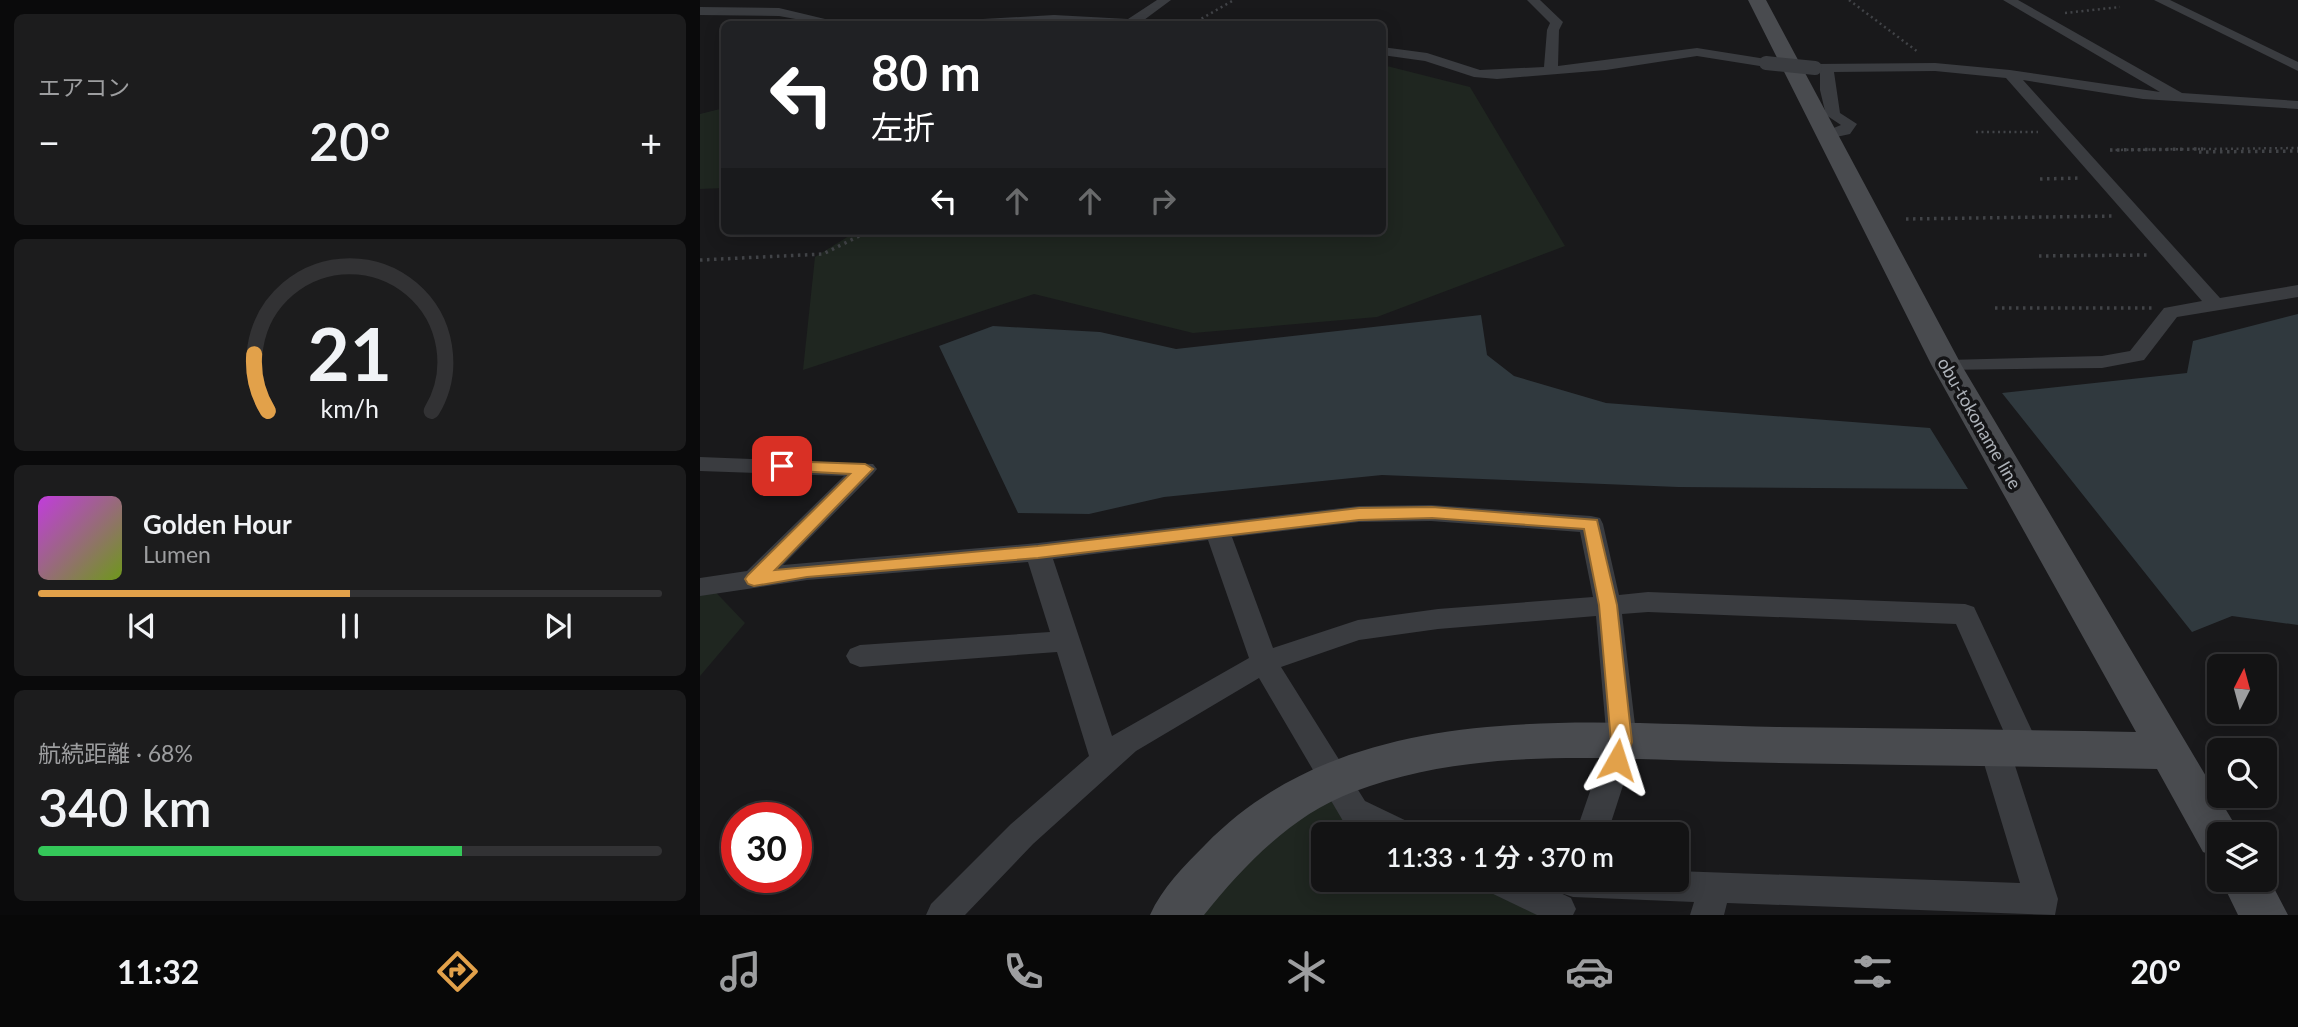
<!DOCTYPE html>
<html lang="ja">
<head>
<meta charset="utf-8">
<style>
	:root { --surface:#131314; --page:#1c1c1d; --text:#f1f3f6; --muted:#9d9ea0; --line:#323234; --accent:#e2a14a }
	body { margin:0; font-family:Lato,"Noto Sans JP",sans-serif; background:var(--page); color:var(--text); height:100vh; display:flex; flex-direction:column; font-size:26px; white-space:nowrap }
	* { box-sizing:border-box; margin:0 }
	p { font-size:23px; color:var(--muted) }
	.icon { flex:none; width:38px; height:38px; fill:none; stroke:currentColor; stroke-width:2; stroke-linecap:round; stroke-linejoin:round }
	.map { position:relative; flex:1; overflow:hidden }
	.side { display:flex; flex-direction:column; gap:14px; padding:14px; background:#0a0a0b; width:700px }
	.side>* { flex:none }
	.top-card { position:absolute; left:21px; top:21px; width:665px; height:214px; border-radius:10px; box-shadow:0 4px 18px #0003,0 0 0 2px var(--line); background:#202124; color:#fff; overflow:hidden }
	.needle { width:46px; rotate:6deg }
	.controls { position:absolute; left:1507px; top:654px; display:grid; gap:14px }
	.controls a { display:grid; place-items:center; width:70px; height:70px; border-radius:10px; background:var(--surface); box-shadow:0 4px 18px #0003,0 0 0 2px var(--line); font-size:35px }
	.speed { position:absolute; left:21px; top:802px; display:flex; gap:14px; font-size:35px; font-weight:700; text-align:center }
	.speed>* { display:grid; place-content:center; width:91px; height:91px; border-radius:50%; background:var(--surface); box-shadow:0 4px 18px #0003,0 0 0 2px var(--line); line-height:1 }
	.speed .limit { border:10px solid #d22; background:#fff; color:#111 }
	.pin { position:absolute; display:grid; place-items:center; width:60px; height:60px; color:#fff; margin:-30px; border-radius:14px; box-shadow:0 4px 10px #0006 }
	.me { position:absolute; width:77px; margin:-38px; rotate:6deg; stroke-linejoin:round; filter:drop-shadow(0 0 5px #0008) }
	.turn { display:flex; align-items:center; gap:24px; height:147px; padding:0 35px; font-size:32px }
	.turn .icon { width:91px; height:91px; stroke-width:2.5 }
	.turn b { display:block; font-size:49px; line-height:60px }
	.lanes { display:flex; align-items:center; height:66px; padding:0 35px; background:#0003; justify-content:center; gap:35px; direction:ltr }
	.lanes .off { opacity:.35 }
	.big { font-size:52px; font-weight:600; line-height:1.1 }
	.side .card { flex:1; display:flex; flex-direction:column; justify-content:center; gap:10px; min-width:0; padding:0 24px; border-radius:10px; background:var(--page) }
	.side .dial { align-items:center; gap:0 }
	.dial svg { height:182px; overflow:visible; fill:none; stroke:var(--line); stroke-width:7; stroke-linecap:round; text-anchor:middle }
	.dial text { fill:var(--text); stroke:none }
	.song { display:flex; align-items:center; gap:21px }
	.cover { width:84px; height:84px; border-radius:10px; background:linear-gradient(135deg,hsl(290 70% 55%),hsl(80 70% 35%)) }
	.played { height:7px; border-radius:4px; background:linear-gradient(90deg,var(--accent) 50%,var(--line) 50%) }
	.keys { display:flex; justify-content:space-around; direction:ltr }
	.heat { display:flex; justify-content:space-between; align-items:center; font-size:38px; direction:ltr }
	.charge { height:10px; border-radius:5px; background:linear-gradient(90deg,#34c759 68%,var(--line) 0) }
	.trip { position:absolute; left:611px; top:822px; width:378px; height:70px; border-radius:10px; background:var(--surface); box-shadow:0 4px 18px #0003,0 0 0 2px var(--line); font-weight:600; line-height:70px; text-align:center }
	.tab-bar { display:flex; height:112px; justify-content:space-around; align-items:center; background:#080808; color:var(--muted) }
	.tab-bar .icon { width:49px; height:49px }
	.tab-bar .current { color:var(--accent) }
	.tab-bar b { font-size:32px; color:var(--text) }
	main { display:flex; flex:1; min-height:0 }
	.map>svg:first-child { display:block }
</style>
</head>
<body>
<main>
<section class="side">
<div class="card"><p>エアコン</p>
<div class="heat"><a>−</a><b class="big">20°</b><a>+</a></div>
</div>
<div class="card dial"><svg viewBox="0 0 100 80">
<path d="M14 69A42 42 0 1 1 86 69"/>
<path d="M14 69A42 42 0 0 1 8 44" stroke="#e2a14a"/>
<text x="50" y="56" font-size="32" font-weight="700">21</text>
<text x="50" y="72" font-size="11">km/h</text>
</svg></div>
<div class="card">
<div class="song"><i class="cover"></i><div><b>Golden Hour</b><p>Lumen</p></div></div>
<div class="played"></div>
<div class="keys"><svg class="icon" aria-label="previous" viewBox="0 0 24 24"><path d="M18 5L8 12l10 7zM5 5v14"/></svg><svg class="icon" aria-label="pause" viewBox="0 0 24 24"><path d="M8 5v14M16 5v14"/></svg><svg class="icon" aria-label="next" viewBox="0 0 24 24"><path d="M6 5l10 7-10 7zM19 5v14"/></svg></div>
</div>
<div class="card"><p>航続距離 · 68%</p><b class="big">340 km</b><div class="charge"></div></div>
</section>
<div class="map">
<svg width="1598" height="915" viewBox="0 0 1598 915">
	<rect width="100%" height="100%" fill="#19191b"/>
	<g fill="#1f2620">
		<polygon points="683,65 770,87 865,246 677,317 493,333 334,294 103,370 115,257 157,231 682,231"/>
		<polygon points="24,108 24,188 0,189 0,114"/>
		<polygon points="5,581 45,623 0,676 0,583"/>
		<polygon points="637,778 704,835 623,835 623,880 799,880 856,915 474,915"/>
	</g>
	<g fill="#30393e">
		<polygon points="1598,314 1598,625 1532,616 1492,632 1302,393 1487,373 1493,341"/>
		<polygon points="781,315 787,355 814,376 906,403 1230,428 1268,489 978,487 682,475 464,497 389,514 318,513 239,346 293,326 400,332 476,349"/>
	</g>
	<g fill="none" stroke-linecap="round" stroke-linejoin="round">
		<g stroke="#414347" stroke-width="2.5" stroke-dasharray="2 3.5" stroke-linecap="butt">
			<polyline points="1149,0 1218,52"/>
			<polyline points="1365,13 1420,7"/>
			<polyline points="492,24 534,0"/>
			<polyline points="1276,132 1338,132"/>
			<polyline points="1410,150 1598,148"/>
		</g>
		<g stroke="#414347" stroke-width="3.5" stroke-dasharray="2.5 4.5" stroke-linecap="butt">
			<polyline points="1410,150 1503,149"/>
			<polyline points="1499,152 1598,151"/>
			<polyline points="1340,179 1381,178"/>
			<polyline points="1206,219 1416,216"/>
			<polyline points="1339,256 1447,255"/>
			<polyline points="0,260 123,254 169,231"/>
			<polyline points="1295,308 1452,308"/>
		</g>
		<g fill="#3a3c40" fill-rule="evenodd">
			<polygon points="457,0 471,0 444,20 458,21 460,24 259,24 265,20 354,15 428,19"/>
			<polygon points="827,0 840,0 863,22 859,30 858,66 997,48 1066,59 1073,63 1066,67 997,56 906,70 797,79 774,77 725,61 682,55 682,47 727,53 780,70 844,67 847,30 850,23"/>
			<polygon points="1303,0 1318,0 1482,93 1598,101 1598,109 1443,99 1323,80 1520,298 1598,285 1598,297 1477,317 1444,360 1402,368 1240,370 1237,366 1247,360 1402,356 1430,351 1464,308 1502,301 1306,78 1235,71 1134,72 1140,113 1157,124 1150,134 1127,139 1119,134 1141,125 1126,115 1120,90 1120,72 1108,68 1115,64 1235,63 1310,70 1460,92"/>
			<polygon points="1454,0 1470,0 1598,62 1598,71"/>
			<polygon points="0,7 79,8 146,24 123,24 79,16 0,15"/>
			<path d="M0,457L173,464L177,469L173,474L83,565L338,543L659,506L731,505L891,516L900,518L903,524L919,595L948,592L1265,604L1274,607L1340,748L1335,757L1325,760L1315,757L1256,624L948,612L922,614L937,742L907,835H875L907,742L896,616L738,629L659,640L581,667L665,801L715,825L720,835H672L643,821L559,678L436,751L333,844L265,915H226L231,904L311,824L389,756L357,652L160,667L150,663L146,656L150,649L160,645L350,632L328,562L107,580L0,596V578L47,571L144,476L0,471ZM731,521L880,532L893,597L738,609L658,620L573,648L532,537L659,522ZM508,540L549,658L412,736L353,559Z"/>
			<polygon points="1294,735 1304,738 1309,747 1358,899 1355,915 1027,903 1024,915 990,915 994,902 873,897 861,893 857,882 976,880 976,871 1320,883 1279,747 1284,738"/>
			<polygon points="783,880 833,880 871,898 876,909 873,915 837,915 787,891"/>
		</g>
		<g fill="#494b4f" fill-rule="evenodd">
			<path d="M1048,0H1066L1262,366L1541,835H1519V858L1503,852L1457,769C1316,766 1175,765 1034,762C908,759 773,746 653,792C592,815 544,865 504,915H450C462,888 484,866 505,845C652,694 885,724 1077,727C1196,728 1316,730 1436,732L1232,366Z"/>
			<polygon points="1564,869 1588,915 1538,915 1521,880 1564,880"/>
		</g>
		<polyline stroke="#3a3c40" stroke-width="14" points="1066,63 1115,68"/>
	</g>
	<polygon fill="#e2a14a" stroke="#936930" stroke-width="2" points="82,461 165,464 173,469 75,570 338,546 659,508 732,507 897,520 917,605 932,742 924,766 917,769 909,766 906,760 911,742 899,605 884,529 732,518 659,520 338,558 107,577 54,586 48,584 45,579 48,575 150,474 77,470 77,463"/>
	<g text-anchor="middle" dominant-baseline="central" stroke-width="7" stroke-linejoin="round" paint-order="stroke">
		<g font-size="18" fill="#adb2b9" stroke="#141416">
			<text transform="translate(1280 423) rotate(60)">obu-tokoname line</text>
		</g>
	</g>
</svg>
<div class="controls">
<a><svg class="needle" viewBox="-14 -14 28 28"><path d="M0-13l5 13h-10z" fill="#e53935"/><path d="M0 13l5-13h-10z" fill="#9d9ea0"/></svg></a>
<a><svg class="icon" aria-label="search" viewBox="0 0 24 24"><circle cx="10" cy="10" r="6"/><path d="M15 15l6 6"/></svg></a>
<a><svg class="icon" aria-label="layers" viewBox="0 0 24 24"><path d="M12 4l9 5-9 5-9-5zM3 14l9 5 9-5"/></svg></a>
</div>
<div class="speed"><div class="limit">30</div></div>
<div class="pin" style="left:82px;top:466px;background:#d93025"><svg class="icon" aria-label="arrive" viewBox="0 0 24 24"><path d="M6 21V4h12l-3 4 3 4H6"/></svg></div>
<svg class="me" style="left:917px;top:760px" viewBox="-20 -20 40 40"><path d="M0-17L14 15 0 8-14 15z" fill="#e2a14a" stroke="#fff" stroke-width="4"/></svg>
<div class="trip">11:33 · 1 分 · 370 m</div>
<div class="top-card">
<div class="turn"><svg class="icon" aria-label="left" viewBox="0 0 24 24"><path d="M17 20v-9H6M10 6l-5 5 5 5"/></svg><div><b>80 m</b>左折</div></div>
<div class="lanes"><svg class="icon" aria-label="left" viewBox="0 0 24 24"><path d="M17 20v-9H6M10 6l-5 5 5 5"/></svg><svg class="icon off" aria-label="ahead" viewBox="0 0 24 24"><path d="M12 20V5M6 11l6-6 6 6"/></svg><svg class="icon off" aria-label="ahead" viewBox="0 0 24 24"><path d="M12 20V5M6 11l6-6 6 6"/></svg><svg class="icon off" aria-label="right" viewBox="0 0 24 24"><path d="M7 20v-9h11M14 6l5 5-5 5"/></svg></div>
</div>
</div>
</main>
<nav class="tab-bar">
<b>11:32</b>
<svg class="icon current" aria-label="directions" viewBox="0 0 24 24"><path d="M12 3l9 9-9 9-9-9zM9 14v-3h6M13 9l2 2-2 2"/></svg>
<svg class="icon" aria-label="music" viewBox="0 0 24 24"><path d="M9 18V5l10-2v13"/><circle cx="6" cy="18" r="3"/><circle cx="16" cy="16" r="3"/></svg>
<svg class="icon" aria-label="phone" viewBox="0 0 24 24"><path d="M5 4h4l2 5-3 2q2 4 5 5l2-3 5 2v4C11 20 4 13 5 4z"/></svg>
<svg class="icon" aria-label="climate" viewBox="0 0 24 24"><path d="M12 3v18M4 7l16 10M4 17L20 7"/></svg>
<svg class="icon" aria-label="car" viewBox="0 0 24 24"><path d="M5 17H2v-5l4-1 3-4h7l3 4 3 1v5h-3M9 17h6M6 11h13"/><circle cx="7" cy="17" r="2"/><circle cx="17" cy="17" r="2"/></svg>
<svg class="icon" aria-label="filters" viewBox="0 0 24 24"><path d="M4 7h16M4 17h16"/><circle cx="9" cy="7" r="2"/><circle cx="15" cy="17" r="2"/></svg>
<b>20°</b>
</nav>
</body>
</html>
